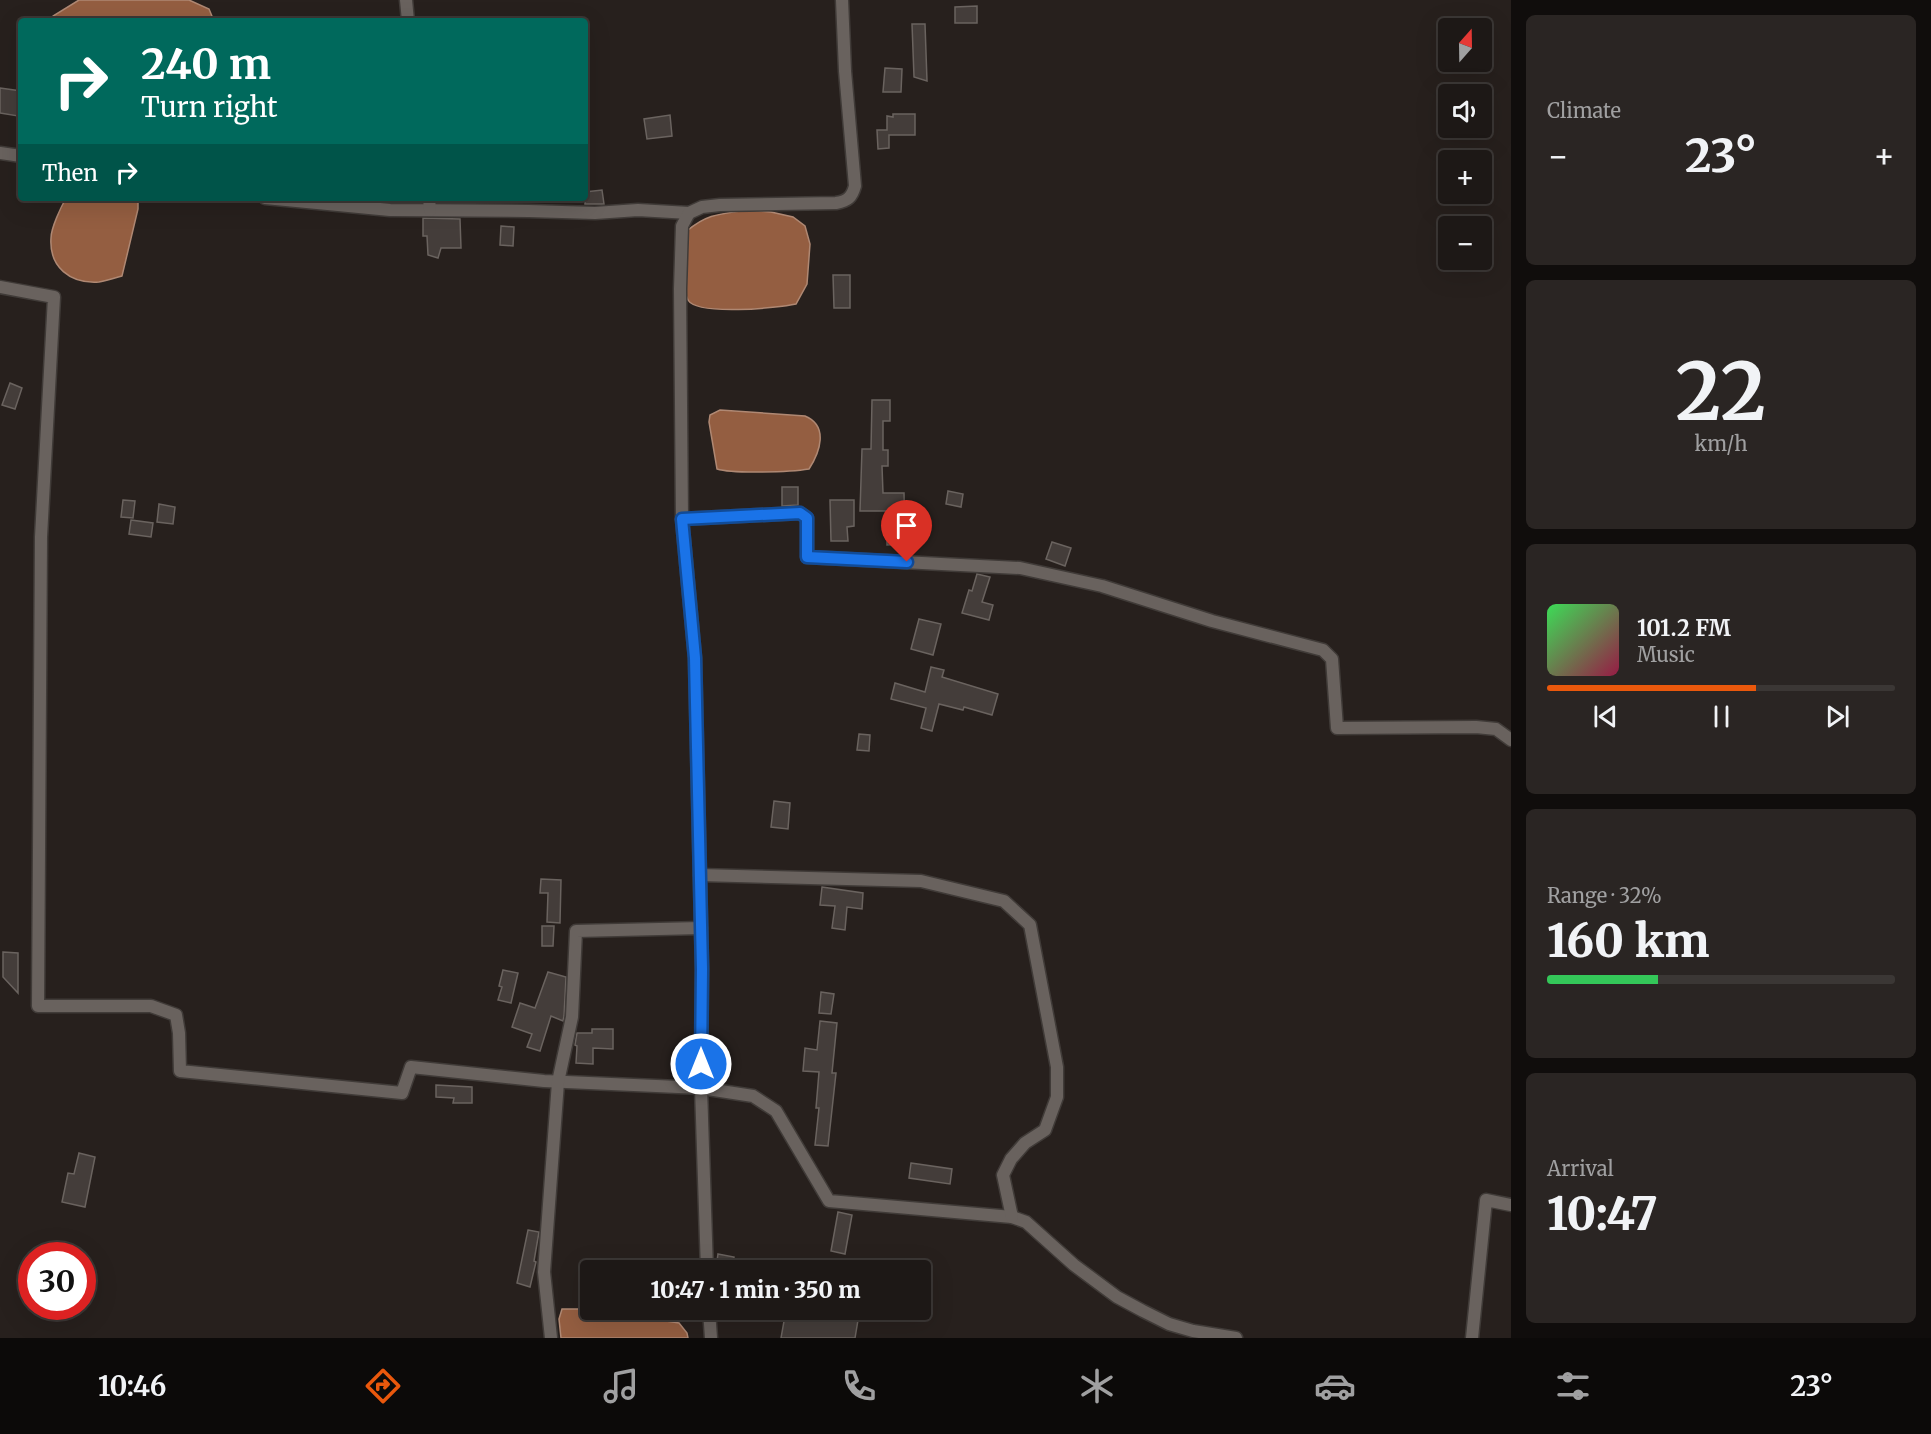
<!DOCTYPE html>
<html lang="en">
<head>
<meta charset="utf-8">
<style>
	:root { --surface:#1d1816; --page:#2a2523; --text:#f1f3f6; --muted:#a0a0a1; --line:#3b3735; --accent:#ea580c }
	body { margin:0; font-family:Merriweather,serif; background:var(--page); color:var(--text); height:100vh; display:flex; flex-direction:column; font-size:22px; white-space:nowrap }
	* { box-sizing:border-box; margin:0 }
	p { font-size:20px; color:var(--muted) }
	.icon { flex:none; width:33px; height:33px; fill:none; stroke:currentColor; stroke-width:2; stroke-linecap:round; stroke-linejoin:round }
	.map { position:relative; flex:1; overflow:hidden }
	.side { display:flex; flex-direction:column; gap:15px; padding:15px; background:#100d0c; width:420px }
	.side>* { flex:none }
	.guide { position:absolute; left:18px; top:18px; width:570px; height:183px; border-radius:6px; box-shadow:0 6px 24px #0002,0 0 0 2px var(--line); background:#00695c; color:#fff; overflow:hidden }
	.needle { width:39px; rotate:20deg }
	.tools { position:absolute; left:1438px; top:18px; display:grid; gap:12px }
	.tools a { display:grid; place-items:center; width:54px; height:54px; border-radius:6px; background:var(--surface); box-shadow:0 6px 24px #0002,0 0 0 2px var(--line); font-size:30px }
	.speed { position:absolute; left:18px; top:1242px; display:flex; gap:12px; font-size:30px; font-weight:700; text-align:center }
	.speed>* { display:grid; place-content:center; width:78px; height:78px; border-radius:50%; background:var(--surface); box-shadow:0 6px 24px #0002,0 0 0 2px var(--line); line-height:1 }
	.speed .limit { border:9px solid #d22; background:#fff; color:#111 }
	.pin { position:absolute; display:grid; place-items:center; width:51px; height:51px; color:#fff; margin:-62px -26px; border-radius:50% 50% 50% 0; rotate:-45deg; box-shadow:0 0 6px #0007 }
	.pin .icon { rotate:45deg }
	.me { position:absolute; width:66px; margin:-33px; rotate:0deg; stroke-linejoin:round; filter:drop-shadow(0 0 4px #0008) }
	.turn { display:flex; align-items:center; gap:21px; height:126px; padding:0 24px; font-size:27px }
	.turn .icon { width:78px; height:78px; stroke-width:2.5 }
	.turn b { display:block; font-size:42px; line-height:51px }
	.then { display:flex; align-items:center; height:57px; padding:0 24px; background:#0003; gap:12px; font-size:22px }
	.big { font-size:45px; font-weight:800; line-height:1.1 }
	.side .widget { flex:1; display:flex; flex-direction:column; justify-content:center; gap:9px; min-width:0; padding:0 21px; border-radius:9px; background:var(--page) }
	.side .dial { align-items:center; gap:0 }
	.dial b { font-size:78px; line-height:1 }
	.song { display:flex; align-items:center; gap:18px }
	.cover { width:72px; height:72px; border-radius:9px; background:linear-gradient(135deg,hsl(130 70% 55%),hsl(340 70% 35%)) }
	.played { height:6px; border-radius:3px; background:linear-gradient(90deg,var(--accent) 60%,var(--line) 60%) }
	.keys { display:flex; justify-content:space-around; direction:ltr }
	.heat { display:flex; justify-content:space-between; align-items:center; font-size:33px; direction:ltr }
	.charge { height:9px; border-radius:4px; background:linear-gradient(90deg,#34c759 32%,var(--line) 0) }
	.trip { position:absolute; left:580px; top:1260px; width:351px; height:60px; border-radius:6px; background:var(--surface); box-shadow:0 6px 24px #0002,0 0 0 2px var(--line); font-weight:800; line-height:60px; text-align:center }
	.tab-bar { display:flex; height:96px; justify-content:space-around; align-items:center; background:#0c0a09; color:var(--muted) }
	.tab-bar .icon { width:42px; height:42px }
	.tab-bar .selected { color:var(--accent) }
	.tab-bar b { font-size:27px; color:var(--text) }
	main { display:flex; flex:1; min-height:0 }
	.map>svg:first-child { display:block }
</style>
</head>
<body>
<main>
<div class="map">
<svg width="1511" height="1338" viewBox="0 0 1511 1338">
	<rect width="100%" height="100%" fill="#27201d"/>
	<g fill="#945e41" stroke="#af8873" stroke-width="1.5">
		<polygon points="79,0 189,0 209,9 214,21 50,21 53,16"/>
		<path d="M66,198H138V209L122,276C114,278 106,281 99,282C70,284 49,267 51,238C51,228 61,207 66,198Z"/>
		<path d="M748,210L771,212L793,217L805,226L810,244L807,284L796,304C778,308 697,316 688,300C679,285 686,249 687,231C708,213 722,214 748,210Z"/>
		<path d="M720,410L805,416C829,426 820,452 809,469C791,472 733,474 717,469L709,422L710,415Z"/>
		<polygon points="562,1309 588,1309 679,1323 687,1333 688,1338 561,1338 559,1319"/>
	</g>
	<g fill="#443d3a" stroke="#6a635f" stroke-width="1.5">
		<polygon points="977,6 977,23 955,23 955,7"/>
		<polygon points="912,24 925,24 927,81 914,77"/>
		<polygon points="885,68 902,69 901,92 883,92"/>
		<polygon points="0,88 21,91 18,116 0,113"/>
		<polygon points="893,114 915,114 915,135 889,135 889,148 878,149 877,130 887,130 887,116 893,117"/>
		<polygon points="670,115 672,136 647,139 644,119"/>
		<polygon points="602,190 604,204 585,204 585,192"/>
		<polygon points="423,218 460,219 461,248 441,248 438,258 428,255 427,236 423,236"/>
		<polygon points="501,226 514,227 513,246 500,245"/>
		<polygon points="833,275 850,275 850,308 834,308"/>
		<polygon points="10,383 22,388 15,409 2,405"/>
		<polygon points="872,400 890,400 890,421 883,421 883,450 888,450 888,466 882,466 883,493 904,493 905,544 887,545 887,511 860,511 862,449 871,449"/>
		<polygon points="782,487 798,487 798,505 782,506"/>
		<polygon points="948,491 963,494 961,507 946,504"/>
		<polygon points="123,500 135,501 133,518 121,517"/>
		<polygon points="830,500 854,500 854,526 847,527 848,541 831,541"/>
		<polygon points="159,504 175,507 173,524 157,522"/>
		<polygon points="131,520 153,523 151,537 129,534"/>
		<polygon points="1052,542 1071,548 1065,566 1046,559"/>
		<polygon points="977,574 990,577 982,602 993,605 989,620 962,613 969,590 972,591"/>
		<polygon points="919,619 941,624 933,655 911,649"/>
		<polygon points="931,667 944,670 942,677 998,694 992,715 964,707 963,710 939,704 932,731 921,728 926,708 891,699 895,683 925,692"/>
		<polygon points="859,734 870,735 869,751 857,750"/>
		<polygon points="774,801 790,803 788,829 771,827"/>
		<polygon points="541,879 561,880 560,923 547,922 548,893 540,893"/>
		<polygon points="822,887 863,893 862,909 847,907 845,930 832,928 835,906 820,905"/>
		<polygon points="542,926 554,926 553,946 542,946"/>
		<polygon points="3,952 18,953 18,993 3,977"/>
		<polygon points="503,970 518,973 511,1003 498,1000 502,987 499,986"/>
		<polygon points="548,972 566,977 564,1016 563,1021 551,1016 540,1051 527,1047 532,1034 512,1027 520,1003 535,1008"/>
		<polygon points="821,992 834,994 831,1014 819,1013"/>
		<polygon points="820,1021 837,1023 832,1073 836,1073 828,1146 815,1145 819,1108 816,1108 819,1072 803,1071 805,1048 817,1050"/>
		<polygon points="592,1029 613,1029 613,1049 593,1048 593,1064 576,1063 577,1046 575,1045 577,1033 592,1033"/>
		<polygon points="436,1085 472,1087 472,1103 453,1103 454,1098 436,1097"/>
		<polygon points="79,1153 95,1157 85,1207 62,1202 68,1173 74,1174"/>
		<polygon points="911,1163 952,1169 950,1184 909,1178"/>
		<polygon points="838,1212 852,1215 845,1254 831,1251"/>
		<polygon points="528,1230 539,1232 534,1261 536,1262 530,1287 517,1283"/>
		<polygon points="718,1254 734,1257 732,1270 716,1268"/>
		<polygon points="786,1310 834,1310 859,1314 855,1338 781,1338"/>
	</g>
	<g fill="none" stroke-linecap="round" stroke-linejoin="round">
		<g stroke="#403b38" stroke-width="15">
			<g id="street">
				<polyline points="406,0 408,21"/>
				<polyline points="0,153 21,156"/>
				<polyline points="265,198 390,210 529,211 595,213 638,210 689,213"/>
				<polyline points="429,198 430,210"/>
				<polyline points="0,287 54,297 41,537 38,1006 151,1006 176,1015 179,1033 180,1071 402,1093 411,1067 544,1081 701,1088 753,1096 776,1111 829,1201 1012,1217 1026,1222 1074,1265 1117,1297 1143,1311 1169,1324 1193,1331 1236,1338"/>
				<polyline points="682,519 800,513 807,518 807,557 1020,568 1102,586 1212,621 1323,650 1332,659 1337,728 1476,727 1496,729 1511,740"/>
				<polyline points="700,875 921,881 1004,901 1030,925 1057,1067 1057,1097 1045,1130 1025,1143 1011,1159 1003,1175 1012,1217"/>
				<path d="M707,1270L701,1088L702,969L695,658L682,519L680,289L682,226L689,213L702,207L720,205L836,203C848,201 852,197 855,186L845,71L842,0"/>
				<polyline points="709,1310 711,1338"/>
				<polyline points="551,1338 544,1272 558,1082 572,1017 576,931 701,928"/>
				<polyline points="1472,1338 1486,1200 1511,1205"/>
			</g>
		</g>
		<use href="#street" stroke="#69625e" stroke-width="12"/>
	</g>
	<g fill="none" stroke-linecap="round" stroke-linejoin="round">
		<g stroke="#114b97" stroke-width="15">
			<polyline id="route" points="701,1064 702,969 695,658 682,519 800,513 807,518 807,557 907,562"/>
		</g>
		<use href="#route" stroke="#1a73e8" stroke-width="10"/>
	</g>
</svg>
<div class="tools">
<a><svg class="needle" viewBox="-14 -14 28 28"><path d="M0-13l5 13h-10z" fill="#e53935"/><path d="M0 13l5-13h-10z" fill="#a0a0a1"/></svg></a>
<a><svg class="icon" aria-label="sound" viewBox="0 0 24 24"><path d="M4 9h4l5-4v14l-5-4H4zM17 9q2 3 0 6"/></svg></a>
<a>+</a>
<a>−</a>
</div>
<div class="speed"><div class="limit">30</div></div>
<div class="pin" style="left:907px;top:562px;background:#d93025"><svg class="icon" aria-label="arrive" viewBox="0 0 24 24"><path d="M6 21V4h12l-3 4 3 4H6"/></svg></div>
<svg class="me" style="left:701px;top:1064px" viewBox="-20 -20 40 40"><circle r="17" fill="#1a73e8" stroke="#fff" stroke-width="3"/><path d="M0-11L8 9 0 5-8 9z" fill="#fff"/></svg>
<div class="trip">10:47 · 1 min · 350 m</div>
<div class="guide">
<div class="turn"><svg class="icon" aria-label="right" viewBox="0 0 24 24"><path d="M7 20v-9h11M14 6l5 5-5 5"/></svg><div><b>240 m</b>Turn right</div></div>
<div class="then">Then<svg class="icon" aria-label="right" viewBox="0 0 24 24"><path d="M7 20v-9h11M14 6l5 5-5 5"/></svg></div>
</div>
</div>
<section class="side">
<div class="widget"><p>Climate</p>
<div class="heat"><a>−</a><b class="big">23°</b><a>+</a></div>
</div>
<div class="widget dial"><b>22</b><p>km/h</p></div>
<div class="widget">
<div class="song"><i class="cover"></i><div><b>101.2 FM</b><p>Music</p></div></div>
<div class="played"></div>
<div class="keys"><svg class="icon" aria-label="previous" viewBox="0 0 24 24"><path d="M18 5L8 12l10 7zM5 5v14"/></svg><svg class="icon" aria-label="pause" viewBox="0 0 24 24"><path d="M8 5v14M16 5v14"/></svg><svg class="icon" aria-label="next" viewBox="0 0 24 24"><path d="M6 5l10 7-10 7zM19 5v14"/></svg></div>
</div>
<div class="widget"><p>Range · 32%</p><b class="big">160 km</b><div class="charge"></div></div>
<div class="widget"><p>Arrival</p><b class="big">10:47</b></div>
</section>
</main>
<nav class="tab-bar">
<b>10:46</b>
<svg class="icon selected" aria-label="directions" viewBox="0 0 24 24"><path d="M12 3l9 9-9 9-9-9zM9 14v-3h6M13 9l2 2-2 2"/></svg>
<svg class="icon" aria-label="music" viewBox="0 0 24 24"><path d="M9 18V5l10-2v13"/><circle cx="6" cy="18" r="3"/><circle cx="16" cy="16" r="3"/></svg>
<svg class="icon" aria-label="phone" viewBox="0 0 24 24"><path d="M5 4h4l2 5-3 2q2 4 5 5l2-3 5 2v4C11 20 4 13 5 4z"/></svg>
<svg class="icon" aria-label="climate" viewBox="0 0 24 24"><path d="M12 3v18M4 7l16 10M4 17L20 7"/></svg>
<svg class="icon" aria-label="car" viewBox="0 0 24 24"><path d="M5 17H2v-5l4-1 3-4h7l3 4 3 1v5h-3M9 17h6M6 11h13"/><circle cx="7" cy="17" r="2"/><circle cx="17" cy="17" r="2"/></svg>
<svg class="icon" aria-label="filters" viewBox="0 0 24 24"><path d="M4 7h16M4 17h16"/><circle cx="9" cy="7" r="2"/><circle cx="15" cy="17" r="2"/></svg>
<b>23°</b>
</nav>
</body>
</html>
